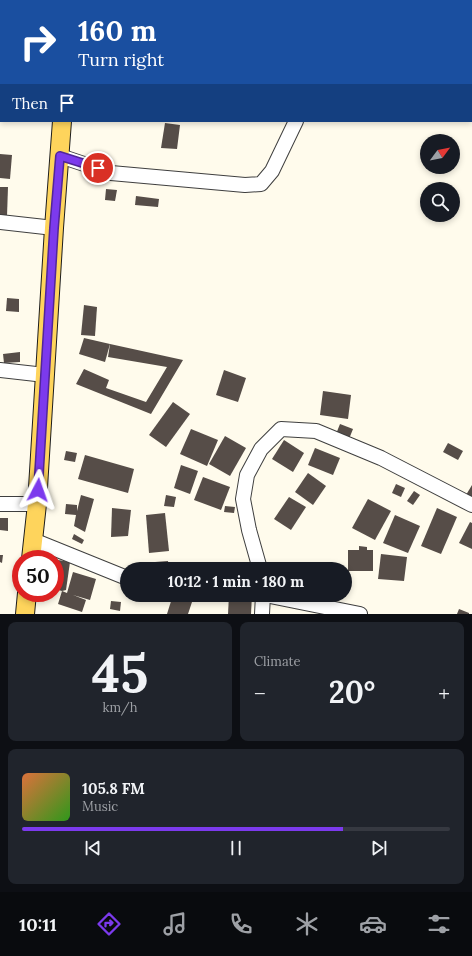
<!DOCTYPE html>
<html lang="en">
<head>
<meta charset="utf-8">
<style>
	:root { --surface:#171b24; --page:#20242c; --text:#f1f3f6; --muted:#9ea1a6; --line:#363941; --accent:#7c3aed }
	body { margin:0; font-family:Lora,serif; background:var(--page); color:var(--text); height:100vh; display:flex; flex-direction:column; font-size:15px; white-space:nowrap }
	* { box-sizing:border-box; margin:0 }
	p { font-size:13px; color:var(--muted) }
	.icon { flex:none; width:22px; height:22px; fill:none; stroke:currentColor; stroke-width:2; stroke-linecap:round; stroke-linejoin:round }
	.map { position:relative; height:614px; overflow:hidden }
	.drawer { display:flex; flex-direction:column; gap:8px; padding:8px; background:#0d0f14; flex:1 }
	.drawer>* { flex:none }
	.banner { position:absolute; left:0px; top:0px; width:472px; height:122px; box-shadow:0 2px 6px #0003; background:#1a4fa0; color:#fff; overflow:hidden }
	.needle { width:26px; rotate:58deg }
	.buttons { position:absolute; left:420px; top:134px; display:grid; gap:8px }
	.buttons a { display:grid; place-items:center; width:40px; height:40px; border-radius:50%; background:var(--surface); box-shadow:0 2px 6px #0003; font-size:20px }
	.speed { position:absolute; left:12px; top:550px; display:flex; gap:8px; font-size:20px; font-weight:700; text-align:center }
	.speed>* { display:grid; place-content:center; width:52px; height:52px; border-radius:50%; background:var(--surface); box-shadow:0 2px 6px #0003; line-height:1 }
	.speed .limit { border:6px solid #d22; background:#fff; color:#111 }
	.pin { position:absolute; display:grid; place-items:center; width:34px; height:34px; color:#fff; margin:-17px; border:2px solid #fff; border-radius:50%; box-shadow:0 1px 4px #0007 }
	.me { position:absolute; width:44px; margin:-22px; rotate:4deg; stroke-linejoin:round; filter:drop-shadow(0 0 3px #0008) }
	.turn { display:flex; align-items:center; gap:14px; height:84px; padding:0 12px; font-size:18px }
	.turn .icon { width:52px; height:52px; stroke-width:2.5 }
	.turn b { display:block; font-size:28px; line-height:34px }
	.then { display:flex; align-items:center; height:38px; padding:0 12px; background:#0003; gap:8px; font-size:15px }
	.big { font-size:30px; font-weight:700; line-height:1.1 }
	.drawer .card { flex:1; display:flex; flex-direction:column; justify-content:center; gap:6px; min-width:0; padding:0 14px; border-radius:8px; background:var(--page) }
	.drawer .dial { align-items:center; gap:0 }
	.dial b { font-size:52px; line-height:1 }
	.song { display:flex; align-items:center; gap:12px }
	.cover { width:48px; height:48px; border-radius:6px; background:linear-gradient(135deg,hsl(20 70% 55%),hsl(110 70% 35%)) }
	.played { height:4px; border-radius:2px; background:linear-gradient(90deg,var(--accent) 75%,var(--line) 75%) }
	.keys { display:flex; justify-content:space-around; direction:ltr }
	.heat { display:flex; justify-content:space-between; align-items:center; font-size:22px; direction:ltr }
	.drawer .tiles { flex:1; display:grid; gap:8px; grid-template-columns:1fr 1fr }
	.card:last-child { grid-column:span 2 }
	.trip { position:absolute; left:120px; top:562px; width:232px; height:40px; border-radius:20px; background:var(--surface); box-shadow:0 2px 6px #0003; font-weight:700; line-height:40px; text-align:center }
	.dock { display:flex; height:64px; justify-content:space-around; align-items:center; background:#090b0e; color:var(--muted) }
	.dock .icon { width:28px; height:28px }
	.dock .current { color:var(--accent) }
	.dock b { font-size:18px; color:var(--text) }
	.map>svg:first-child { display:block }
</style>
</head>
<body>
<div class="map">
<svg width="472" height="614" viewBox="0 0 472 614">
	<rect width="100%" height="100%" fill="#fffbec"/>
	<g fill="#564d48">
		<polygon points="165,123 180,125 177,149 161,148"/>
		<polygon points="0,154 12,155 10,179 0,178"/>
		<polygon points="0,187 8,187 7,216 0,215"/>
		<polygon points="106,189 117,190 115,201 105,200"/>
		<polygon points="136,196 159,199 158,207 135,205"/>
		<polygon points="7,298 19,299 19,312 6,311"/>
		<polygon points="84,305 97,307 95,336 81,335"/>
		<polygon points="84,338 110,344 105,362 79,354"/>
		<polygon points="110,344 183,360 151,414 76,384 84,369 109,380 106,388 146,402 167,367 108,357"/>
		<polygon points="20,352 20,362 4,363 3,354"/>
		<polygon points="224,370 246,378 238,402 216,395"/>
		<polygon points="323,391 351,395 348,419 320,415"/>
		<polygon points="173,402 190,414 166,447 149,435"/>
		<polygon points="340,424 353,429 349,439 336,434"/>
		<polygon points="191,429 218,440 207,466 180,454"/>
		<polygon points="225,436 246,448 230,476 209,464"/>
		<polygon points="284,440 304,453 293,472 272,459"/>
		<polygon points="448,443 463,451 458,460 443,452"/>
		<polygon points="315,448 340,458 333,475 308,465"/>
		<polygon points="66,451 77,453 75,462 64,460"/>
		<polygon points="85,455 134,469 128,493 78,479"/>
		<polygon points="181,465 198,471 190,494 174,488"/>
		<polygon points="308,473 326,486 313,505 295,492"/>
		<polygon points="203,477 230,487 221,510 194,500"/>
		<polygon points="396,484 405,488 401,497 392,493"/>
		<polygon points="472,485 472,499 466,495"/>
		<polygon points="414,491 420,495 413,505 407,501"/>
		<polygon points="81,495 94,499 85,532 74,526 76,515 65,514 66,504 77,505 77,511"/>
		<polygon points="166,495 176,497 174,507 164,506"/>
		<polygon points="289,497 306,507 291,530 274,519"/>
		<polygon points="368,499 391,511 375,540 352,528"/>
		<polygon points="225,506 235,507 234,513 224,512"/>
		<polygon points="112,508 131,510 128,536 111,537"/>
		<polygon points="437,508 457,517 441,554 421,546"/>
		<polygon points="165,513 169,551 149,553 146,515"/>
		<polygon points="395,515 420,526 408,553 383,543"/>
		<polygon points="0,518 8,518 8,531 0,530"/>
		<polygon points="470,522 472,523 472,549 459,543"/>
		<polygon points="74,534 84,540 82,544 72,539"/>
		<polygon points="359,546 367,547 367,550 373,550 373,571 348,571 348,550 359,550"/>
		<polygon points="381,554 407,557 404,581 378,579"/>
		<polygon points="0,555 3,555 2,563 0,562"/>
		<polygon points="58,560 70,562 66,590 62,591 55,589"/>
		<polygon points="168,561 169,569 143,569 142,563"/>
		<polygon points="73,572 96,579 90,600 73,595 86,600 82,612 58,604 62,591 67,593"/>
		<polygon points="173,595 181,595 193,599 188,614 167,614"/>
		<polygon points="229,595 252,595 251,614 228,614"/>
		<polygon points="111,601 121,602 120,611 110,609"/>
		<polygon points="459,609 469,613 469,614 457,614"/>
	</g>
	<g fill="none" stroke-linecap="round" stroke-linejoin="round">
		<g stroke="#3f3f3f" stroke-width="16">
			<g id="minor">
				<polyline points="364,1 365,0"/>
				<polyline points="0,60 1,60"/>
				<polyline points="60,156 111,173 245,185 261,184 272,171 296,121"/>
				<polyline points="0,222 54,228"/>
				<polyline points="0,370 45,375"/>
				<polyline points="0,504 37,504"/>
				<polyline points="33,540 127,578"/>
				<polyline points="260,569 249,530 243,499 247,475 261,449 281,429 316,431 381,458 472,505"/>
				<polyline points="265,595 360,614"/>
				<polyline points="262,614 263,595"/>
			</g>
		</g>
		<g stroke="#1d1d1d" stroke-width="20">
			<g id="major">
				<polyline points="70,1 70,0"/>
				<polyline points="31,559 37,504 54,228 62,121"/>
				<polyline points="25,614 27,593"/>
			</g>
		</g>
		<use href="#minor" stroke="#fff" stroke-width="14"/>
		<use href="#major" stroke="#fed45c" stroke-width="18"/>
	</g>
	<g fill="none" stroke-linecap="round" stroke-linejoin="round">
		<g stroke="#51269a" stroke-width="10">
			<polyline id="route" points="38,490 54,228 60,156 98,168"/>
		</g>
		<use href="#route" stroke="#7c3aed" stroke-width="7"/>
	</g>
</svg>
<div class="buttons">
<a><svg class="needle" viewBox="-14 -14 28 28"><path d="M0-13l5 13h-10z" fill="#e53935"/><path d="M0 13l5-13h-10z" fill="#9ea1a6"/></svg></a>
<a><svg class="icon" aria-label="search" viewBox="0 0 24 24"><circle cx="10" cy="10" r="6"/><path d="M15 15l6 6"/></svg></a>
</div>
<div class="speed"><div class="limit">50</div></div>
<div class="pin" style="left:98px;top:168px;background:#d93025"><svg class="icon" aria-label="arrive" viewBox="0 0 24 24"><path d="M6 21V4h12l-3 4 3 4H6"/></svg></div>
<svg class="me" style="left:38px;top:490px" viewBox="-20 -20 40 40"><path d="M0-17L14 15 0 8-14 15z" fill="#7c3aed" stroke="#fff" stroke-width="4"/></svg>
<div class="trip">10:12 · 1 min · 180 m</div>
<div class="banner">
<div class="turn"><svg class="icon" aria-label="right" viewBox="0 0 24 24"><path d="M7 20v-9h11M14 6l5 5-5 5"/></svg><div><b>160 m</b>Turn right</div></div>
<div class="then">Then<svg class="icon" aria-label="arrive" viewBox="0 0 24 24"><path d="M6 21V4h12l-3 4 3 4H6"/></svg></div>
</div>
</div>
<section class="drawer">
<div class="tiles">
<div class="card dial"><b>45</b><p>km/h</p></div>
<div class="card"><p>Climate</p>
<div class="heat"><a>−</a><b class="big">20°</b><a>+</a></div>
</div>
<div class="card">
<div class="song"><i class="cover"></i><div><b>105.8 FM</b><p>Music</p></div></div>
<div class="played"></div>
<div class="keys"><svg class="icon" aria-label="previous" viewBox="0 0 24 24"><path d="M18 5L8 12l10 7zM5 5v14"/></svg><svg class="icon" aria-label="pause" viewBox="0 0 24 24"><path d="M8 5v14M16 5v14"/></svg><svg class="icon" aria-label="next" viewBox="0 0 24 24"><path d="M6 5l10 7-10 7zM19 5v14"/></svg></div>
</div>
</div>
</section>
<nav class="dock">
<b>10:11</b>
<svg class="icon current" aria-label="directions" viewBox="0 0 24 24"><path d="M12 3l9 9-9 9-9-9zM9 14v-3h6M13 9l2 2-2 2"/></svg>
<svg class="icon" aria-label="music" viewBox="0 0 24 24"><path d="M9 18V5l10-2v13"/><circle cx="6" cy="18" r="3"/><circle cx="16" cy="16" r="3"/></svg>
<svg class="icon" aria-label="phone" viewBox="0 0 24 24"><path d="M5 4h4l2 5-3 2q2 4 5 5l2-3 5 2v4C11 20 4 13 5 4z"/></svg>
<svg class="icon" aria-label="climate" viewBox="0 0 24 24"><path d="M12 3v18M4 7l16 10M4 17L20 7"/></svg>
<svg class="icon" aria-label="car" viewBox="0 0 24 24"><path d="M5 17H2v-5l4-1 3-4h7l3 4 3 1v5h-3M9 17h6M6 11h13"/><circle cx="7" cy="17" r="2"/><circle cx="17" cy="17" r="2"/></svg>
<svg class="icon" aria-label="filters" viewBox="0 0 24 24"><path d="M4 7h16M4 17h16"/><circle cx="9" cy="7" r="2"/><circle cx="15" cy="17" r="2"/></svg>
</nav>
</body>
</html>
